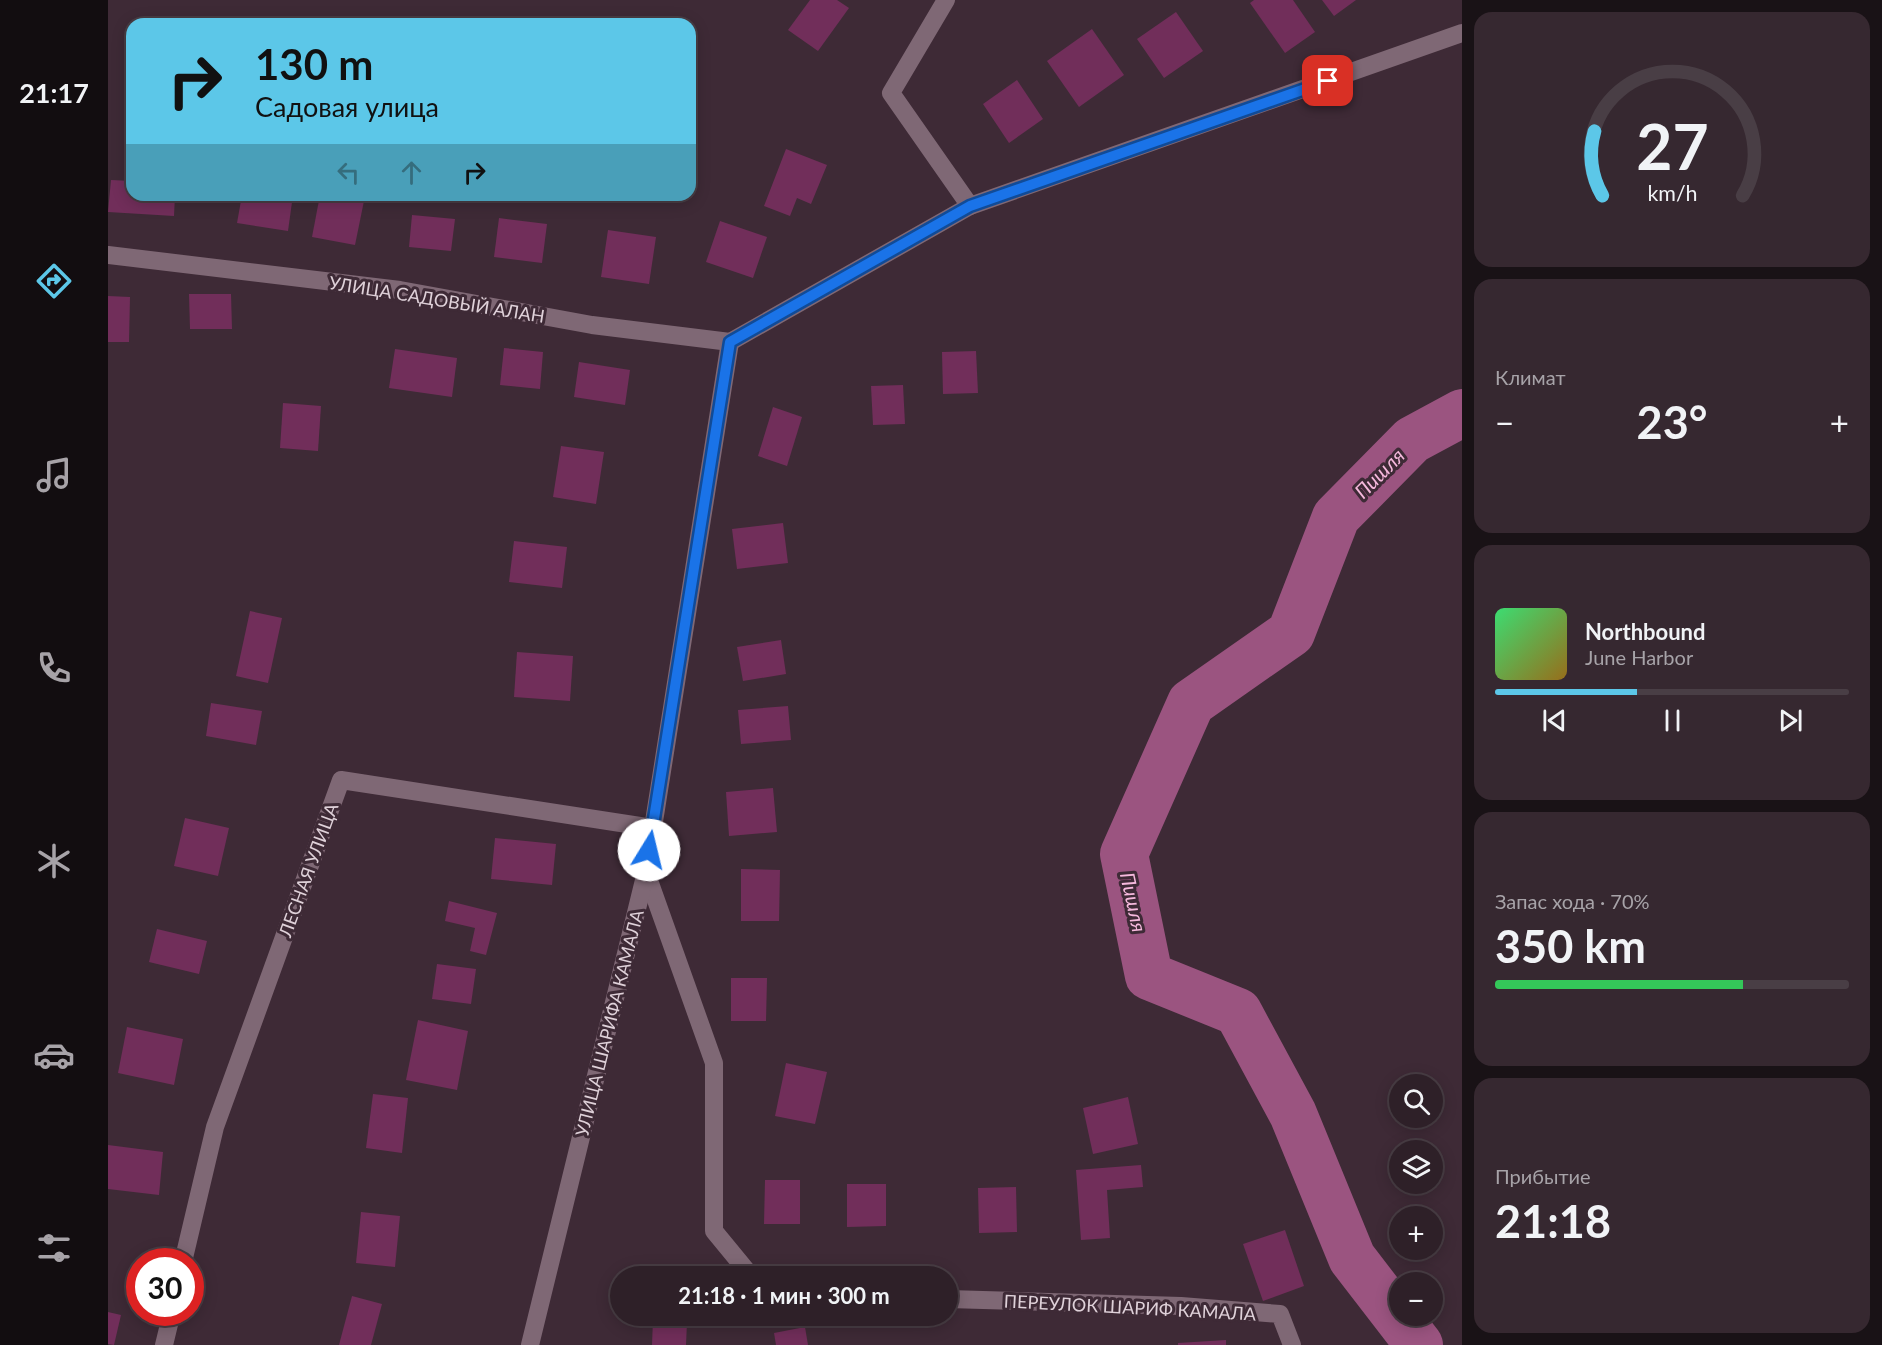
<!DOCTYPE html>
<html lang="ru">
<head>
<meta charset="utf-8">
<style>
	:root { --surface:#2e2028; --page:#362830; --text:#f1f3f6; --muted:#a7a3a8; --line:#493e45; --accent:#5cc7e8 }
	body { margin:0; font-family:Lato,sans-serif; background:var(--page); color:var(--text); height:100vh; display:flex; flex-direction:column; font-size:22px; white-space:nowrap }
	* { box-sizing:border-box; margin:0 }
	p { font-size:20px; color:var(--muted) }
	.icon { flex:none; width:33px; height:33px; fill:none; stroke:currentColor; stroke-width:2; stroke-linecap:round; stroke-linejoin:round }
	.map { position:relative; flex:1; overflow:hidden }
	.sheet { display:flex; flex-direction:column; gap:12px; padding:12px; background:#191216; width:420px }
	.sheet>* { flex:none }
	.top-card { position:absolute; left:18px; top:18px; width:570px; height:183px; border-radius:18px; box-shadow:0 3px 15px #0003,0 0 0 2px var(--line); background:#5cc7e8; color:#111; overflow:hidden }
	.controls { position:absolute; left:1281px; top:1074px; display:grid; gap:12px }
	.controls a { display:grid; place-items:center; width:54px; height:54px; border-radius:50%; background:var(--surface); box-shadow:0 3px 15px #0003,0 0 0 2px var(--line); font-size:30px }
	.speed { position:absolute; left:18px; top:1248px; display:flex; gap:12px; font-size:30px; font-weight:700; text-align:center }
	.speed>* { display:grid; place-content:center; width:78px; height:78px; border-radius:50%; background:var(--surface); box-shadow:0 3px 15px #0003,0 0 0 2px var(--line); line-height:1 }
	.speed .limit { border:9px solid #d22; background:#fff; color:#111 }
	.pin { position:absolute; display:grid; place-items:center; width:51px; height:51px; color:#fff; margin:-26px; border-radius:12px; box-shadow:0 3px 9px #0006 }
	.me { position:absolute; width:66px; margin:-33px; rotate:9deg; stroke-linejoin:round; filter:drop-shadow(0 0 4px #0008) }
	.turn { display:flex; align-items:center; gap:21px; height:126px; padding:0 30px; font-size:27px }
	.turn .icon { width:78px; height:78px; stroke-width:2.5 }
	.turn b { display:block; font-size:42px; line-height:51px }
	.lanes { display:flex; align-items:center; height:57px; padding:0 30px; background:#0003; justify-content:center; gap:30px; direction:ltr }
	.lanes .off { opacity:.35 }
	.big { font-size:45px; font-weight:700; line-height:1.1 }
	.sheet .widget { flex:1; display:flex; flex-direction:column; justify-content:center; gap:9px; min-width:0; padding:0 21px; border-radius:18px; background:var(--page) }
	.sheet .dial { align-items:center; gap:0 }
	.dial svg { height:156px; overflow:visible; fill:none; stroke:var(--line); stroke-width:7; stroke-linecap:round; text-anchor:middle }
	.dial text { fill:var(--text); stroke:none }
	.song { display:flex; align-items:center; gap:18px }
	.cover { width:72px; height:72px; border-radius:9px; background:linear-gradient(135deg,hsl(140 70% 55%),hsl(40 70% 35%)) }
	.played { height:6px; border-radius:3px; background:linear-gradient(90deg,var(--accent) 40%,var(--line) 40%) }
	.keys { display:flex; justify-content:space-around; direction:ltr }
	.heat { display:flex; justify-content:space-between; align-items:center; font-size:33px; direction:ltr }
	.charge { height:9px; border-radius:4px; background:linear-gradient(90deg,#34c759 70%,var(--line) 0) }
	.trip { position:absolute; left:502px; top:1266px; width:348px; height:60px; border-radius:30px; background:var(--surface); box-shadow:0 3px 15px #0003,0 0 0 2px var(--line); font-weight:700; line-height:60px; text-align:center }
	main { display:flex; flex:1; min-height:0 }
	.dock { display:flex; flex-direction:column; width:108px; justify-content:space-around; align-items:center; background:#120d10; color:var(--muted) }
	.dock .icon { width:42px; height:42px }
	.dock .selected { color:var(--accent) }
	.dock b { font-size:27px; color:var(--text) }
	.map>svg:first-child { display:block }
</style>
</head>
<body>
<main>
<nav class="dock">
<b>21:17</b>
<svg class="icon selected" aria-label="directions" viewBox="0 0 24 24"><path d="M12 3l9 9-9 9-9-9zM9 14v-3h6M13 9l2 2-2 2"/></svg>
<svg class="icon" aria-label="music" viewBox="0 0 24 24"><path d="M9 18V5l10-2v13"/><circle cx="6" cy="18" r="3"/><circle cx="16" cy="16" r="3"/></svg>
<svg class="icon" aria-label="phone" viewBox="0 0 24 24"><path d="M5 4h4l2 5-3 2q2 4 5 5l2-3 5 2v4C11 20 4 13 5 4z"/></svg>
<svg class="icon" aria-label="climate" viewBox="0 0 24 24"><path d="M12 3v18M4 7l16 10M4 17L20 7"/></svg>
<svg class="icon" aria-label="car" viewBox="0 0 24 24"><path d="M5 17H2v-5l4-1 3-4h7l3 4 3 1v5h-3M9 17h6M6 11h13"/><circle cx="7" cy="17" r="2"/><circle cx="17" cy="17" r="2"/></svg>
<svg class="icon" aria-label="filters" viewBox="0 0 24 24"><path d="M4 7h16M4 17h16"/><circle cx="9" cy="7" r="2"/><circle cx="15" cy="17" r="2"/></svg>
</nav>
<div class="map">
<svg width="1354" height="1345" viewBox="0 0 1354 1345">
	<rect width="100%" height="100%" fill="#3e2a36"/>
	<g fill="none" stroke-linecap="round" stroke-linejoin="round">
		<polyline stroke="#9b5480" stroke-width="48" points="1311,1345 1244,1258 1185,1114 1130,1012 1041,976 1016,854 1083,703 1183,633 1228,517 1304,440 1354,413"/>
	</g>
	<g fill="#712e5a">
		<polygon points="702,0 729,0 741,8 710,51 680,30"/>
		<polygon points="1146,0 1185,0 1207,32 1177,53 1142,3"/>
		<polygon points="1214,0 1248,0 1226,16"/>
		<polygon points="1068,12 1095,51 1056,78 1029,39"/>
		<polygon points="984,29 1016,75 971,107 939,61"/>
		<polygon points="909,80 935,119 901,143 875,104"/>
		<polygon points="678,149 719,165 703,204 689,198 682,216 656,206"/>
		<polygon points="3,180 24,181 24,195 67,195 66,216 0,212"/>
		<polygon points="134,195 185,195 180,231 129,223"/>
		<polygon points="212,195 257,196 247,245 204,237"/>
		<polygon points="304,215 347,219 343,251 301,247"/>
		<polygon points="391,218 439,224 434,263 386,257"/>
		<polygon points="612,221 659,237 645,278 598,262"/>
		<polygon points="500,230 548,237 541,284 493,277"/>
		<polygon points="81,294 123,294 124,329 82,329"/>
		<polygon points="0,296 22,297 21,342 0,342"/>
		<polygon points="396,348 435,352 432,389 392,385"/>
		<polygon points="287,349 349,358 344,397 281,388"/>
		<polygon points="868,351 870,393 835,394 834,352"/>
		<polygon points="471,362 522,370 517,405 466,397"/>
		<polygon points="795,385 797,424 765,425 763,386"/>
		<polygon points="175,403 213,406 210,451 172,448"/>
		<polygon points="665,407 694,417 679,466 650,456"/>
		<polygon points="453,446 496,452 488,504 445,497"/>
		<polygon points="675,523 680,563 629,569 624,529"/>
		<polygon points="406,541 459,547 454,588 401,582"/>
		<polygon points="142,611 174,618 160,683 128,676"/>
		<polygon points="673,640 678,674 635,681 629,647"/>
		<polygon points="409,652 465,656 462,701 406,697"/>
		<polygon points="103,703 154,711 148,745 98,736"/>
		<polygon points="680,706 683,740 633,744 630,710"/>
		<polygon points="665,788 669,832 621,836 618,792"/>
		<polygon points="77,818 121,828 110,876 66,866"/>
		<polygon points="387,838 448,844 444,885 383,879"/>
		<polygon points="633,869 672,870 671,921 633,921"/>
		<polygon points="341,901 389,913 378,955 362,951 367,928 337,921"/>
		<polygon points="49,929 99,941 91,974 41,962"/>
		<polygon points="329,964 368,969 363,1004 324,999"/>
		<polygon points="623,978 659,978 658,1021 623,1021"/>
		<polygon points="310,1020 360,1031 349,1090 298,1080"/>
		<polygon points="19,1027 75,1039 66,1085 10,1073"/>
		<polygon points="678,1063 719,1072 707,1124 667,1116"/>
		<polygon points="265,1094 300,1098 294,1153 258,1148"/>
		<polygon points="1020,1097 1030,1144 985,1154 975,1108"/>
		<polygon points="0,1145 55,1152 51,1195 0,1189"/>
		<polygon points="1033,1165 1035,1187 999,1190 1002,1238 973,1240 968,1170"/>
		<polygon points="657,1180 692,1180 692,1224 656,1224"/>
		<polygon points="739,1184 778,1184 778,1226 739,1227"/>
		<polygon points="908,1187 909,1232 871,1233 870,1188"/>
		<polygon points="253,1212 292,1216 287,1267 248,1263"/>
		<polygon points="1177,1230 1196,1286 1155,1301 1135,1244"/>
		<polygon points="244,1296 274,1304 263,1345 231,1345"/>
		<polygon points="0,1312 13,1315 6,1345 0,1344"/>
		<polygon points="545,1319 579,1322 578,1345 544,1345"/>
		<polygon points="697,1327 700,1345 668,1345 666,1333"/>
		<polygon points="1118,1340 1118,1345 1070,1345 1070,1343"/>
	</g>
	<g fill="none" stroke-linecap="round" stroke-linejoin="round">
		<g stroke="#7f6875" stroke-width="18">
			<polyline points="838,0 783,93 862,206"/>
			<polyline points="0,255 292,290 484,325 622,342"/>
			<polyline points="622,342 862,206 1354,33"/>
			<polyline points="538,872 606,1063 606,1231 643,1276"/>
			<polyline points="75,1262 107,1127 233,780 545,828"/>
			<polyline points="840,1299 1073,1306 1172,1314 1184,1345"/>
			<polyline points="56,1345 64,1312"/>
			<polyline points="422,1345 538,872 622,342"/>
		</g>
	</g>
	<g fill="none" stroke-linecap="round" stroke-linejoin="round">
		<g stroke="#114b97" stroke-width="15">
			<polyline id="route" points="541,850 622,342 862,206 1220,81"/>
		</g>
		<use href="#route" stroke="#1a73e8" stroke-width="10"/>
	</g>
	<g text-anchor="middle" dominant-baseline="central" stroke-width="6" stroke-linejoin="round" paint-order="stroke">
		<g font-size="18" fill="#dfd1d9" stroke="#3e2a36">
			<text transform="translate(329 299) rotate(9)">УЛИЦА САДОВЫЙ АЛАН</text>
			<text transform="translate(200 870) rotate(-70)">ЛЕСНАЯ УЛИЦА</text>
			<text transform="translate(501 1023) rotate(-76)">УЛИЦА ШАРИФА КАМАЛА</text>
			<text transform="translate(1022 1307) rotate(3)">ПЕРЕУЛОК ШАРИФ КАМАЛА</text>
		</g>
		<g font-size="20" font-style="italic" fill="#f6b9dd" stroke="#3e2a36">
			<text transform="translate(1271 473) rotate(-45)">Пишля</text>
			<text transform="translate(1026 902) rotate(78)">Пишля</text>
		</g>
	</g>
</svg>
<div class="controls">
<a><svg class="icon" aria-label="search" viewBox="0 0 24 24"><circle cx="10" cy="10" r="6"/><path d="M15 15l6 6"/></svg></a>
<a><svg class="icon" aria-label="layers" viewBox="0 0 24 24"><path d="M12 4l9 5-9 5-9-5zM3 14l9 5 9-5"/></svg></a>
<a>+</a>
<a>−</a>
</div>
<div class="speed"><div class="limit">30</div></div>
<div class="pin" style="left:1220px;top:81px;background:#d93025"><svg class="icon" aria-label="arrive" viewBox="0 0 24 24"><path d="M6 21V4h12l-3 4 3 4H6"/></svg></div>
<svg class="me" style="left:541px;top:850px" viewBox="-20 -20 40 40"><circle r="19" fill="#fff"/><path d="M0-13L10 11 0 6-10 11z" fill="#1a73e8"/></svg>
<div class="trip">21:18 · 1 мин · 300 m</div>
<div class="top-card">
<div class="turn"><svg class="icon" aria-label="right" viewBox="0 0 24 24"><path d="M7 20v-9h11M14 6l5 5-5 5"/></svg><div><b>130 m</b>Садовая улица</div></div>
<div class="lanes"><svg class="icon off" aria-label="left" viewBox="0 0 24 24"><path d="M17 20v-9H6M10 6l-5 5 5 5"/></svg><svg class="icon off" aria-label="ahead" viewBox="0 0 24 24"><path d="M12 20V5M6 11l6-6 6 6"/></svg><svg class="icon" aria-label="right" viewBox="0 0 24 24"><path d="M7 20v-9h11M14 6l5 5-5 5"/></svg></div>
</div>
</div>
<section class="sheet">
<div class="widget dial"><svg viewBox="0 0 100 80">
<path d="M14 69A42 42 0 1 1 86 69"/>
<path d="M14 69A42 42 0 0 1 10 36" stroke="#5cc7e8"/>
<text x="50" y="56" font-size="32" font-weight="700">27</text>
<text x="50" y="72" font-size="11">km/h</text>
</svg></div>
<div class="widget"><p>Климат</p>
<div class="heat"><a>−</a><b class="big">23°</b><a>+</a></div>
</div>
<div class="widget">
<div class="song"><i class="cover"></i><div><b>Northbound</b><p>June Harbor</p></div></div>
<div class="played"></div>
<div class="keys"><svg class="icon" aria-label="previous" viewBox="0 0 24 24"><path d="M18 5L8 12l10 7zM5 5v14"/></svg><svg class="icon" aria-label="pause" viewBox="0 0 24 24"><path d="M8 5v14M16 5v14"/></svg><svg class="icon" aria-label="next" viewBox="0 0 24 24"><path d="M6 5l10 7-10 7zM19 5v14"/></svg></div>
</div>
<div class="widget"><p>Запас хода · 70%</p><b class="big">350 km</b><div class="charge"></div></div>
<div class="widget"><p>Прибытие</p><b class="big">21:18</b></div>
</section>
</main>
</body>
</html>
